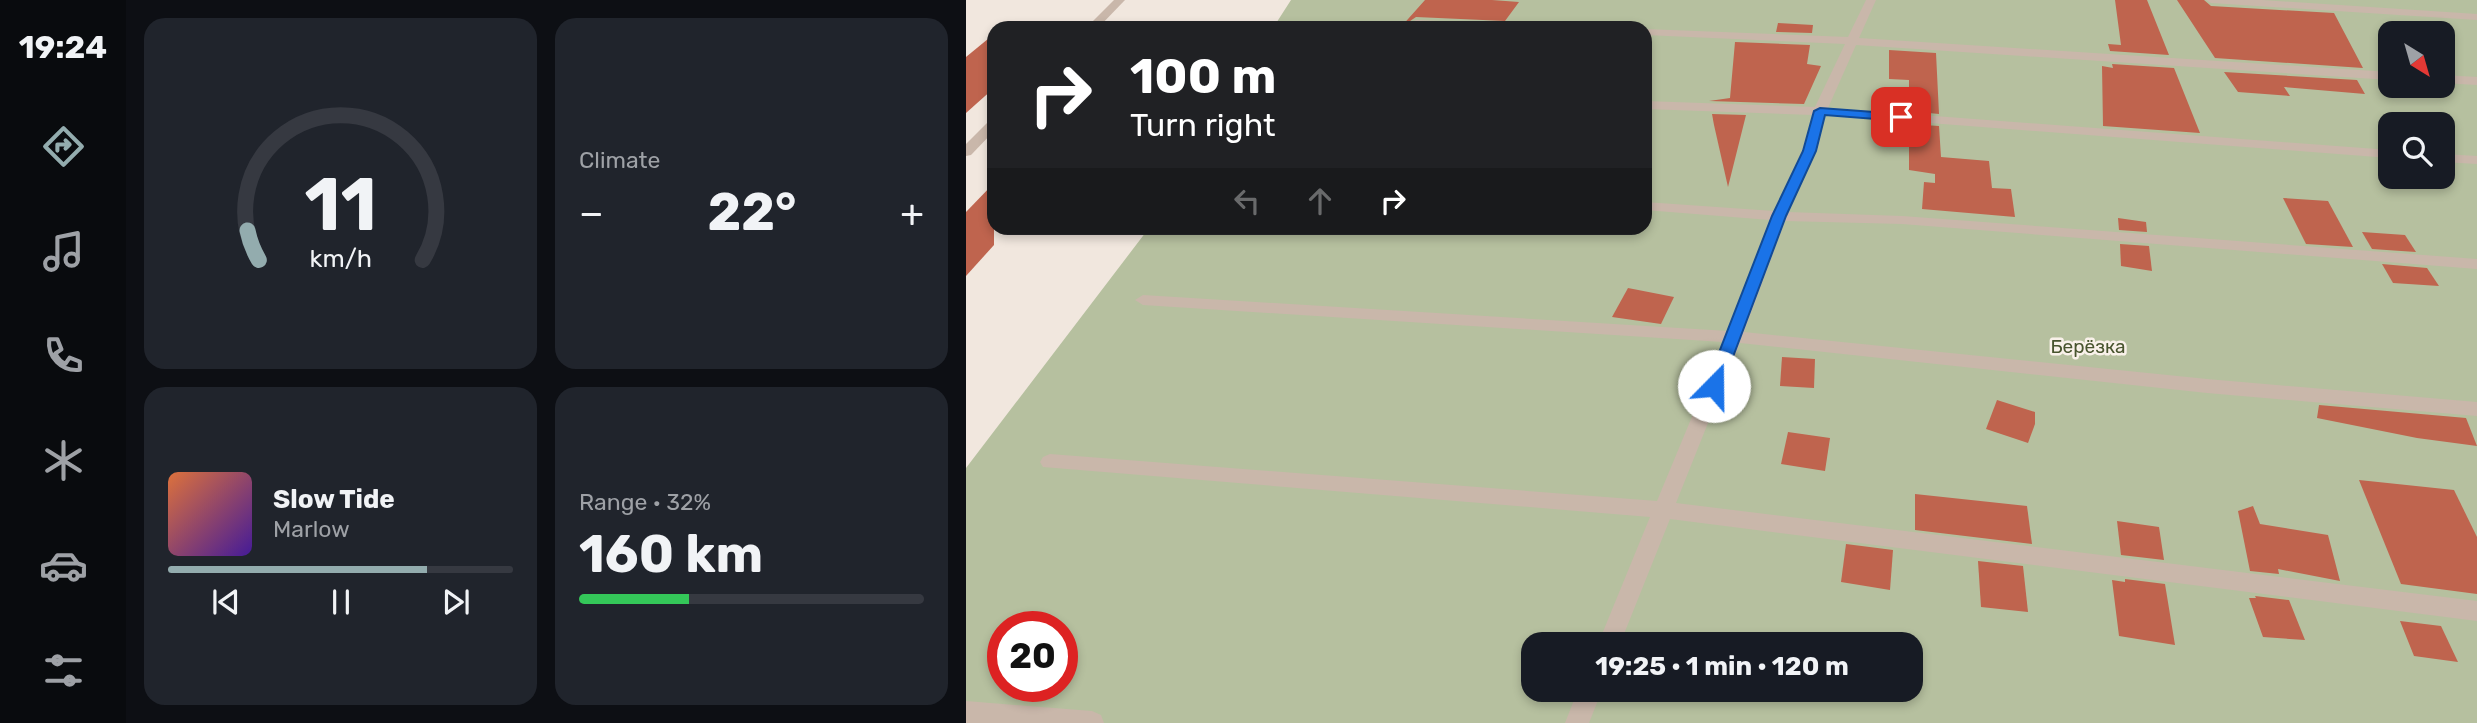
<!DOCTYPE html>
<html lang="en">
<head>
<meta charset="utf-8">
<style>
	:root { --surface:#171b24; --page:#20242c; --text:#f1f3f6; --muted:#9ea1a6; --line:#363941; --accent:#93acae }
	body { margin:0; font-family:Rubik,sans-serif; background:var(--page); color:var(--text); height:100vh; display:flex; flex-direction:column; font-size:26px; white-space:nowrap }
	* { box-sizing:border-box; margin:0 }
	p { font-size:23px; color:var(--muted) }
	.icon { flex:none; width:38px; height:38px; fill:none; stroke:currentColor; stroke-width:2; stroke-linecap:round; stroke-linejoin:round }
	.map { position:relative; flex:1; overflow:hidden }
	.panel { display:flex; flex-direction:column; gap:18px; padding:18px; background:#0d0f14; width:840px }
	.panel>* { flex:none }
	.top-card { position:absolute; left:21px; top:21px; width:665px; height:214px; border-radius:21px; box-shadow:0 4px 10px #0003; background:#202124; color:#fff; overflow:hidden }
	.needle { width:46px; rotate:143deg }
	.controls { position:absolute; left:1412px; top:21px; display:grid; gap:14px }
	.controls a { display:grid; place-items:center; width:77px; height:77px; border-radius:14px; background:var(--surface); box-shadow:0 4px 10px #0003; font-size:35px }
	.speed { position:absolute; left:21px; top:611px; display:flex; gap:14px; font-size:35px; font-weight:700; text-align:center }
	.speed>* { display:grid; place-content:center; width:91px; height:91px; border-radius:50%; background:var(--surface); box-shadow:0 4px 10px #0003; line-height:1 }
	.speed .limit { border:10px solid #d22; background:#fff; color:#111 }
	.pin { position:absolute; display:grid; place-items:center; width:60px; height:60px; color:#fff; margin:-30px; border-radius:14px; box-shadow:0 4px 10px #0006 }
	.me { position:absolute; width:77px; margin:-38px; rotate:22deg; stroke-linejoin:round; filter:drop-shadow(0 0 5px #0008) }
	.turn { display:flex; align-items:center; gap:24px; height:147px; padding:0 28px; font-size:32px }
	.turn .icon { width:91px; height:91px; stroke-width:2.5 }
	.turn b { display:block; font-size:49px; line-height:60px }
	.lanes { display:flex; align-items:center; height:66px; padding:0 28px; background:#0003; justify-content:center; gap:35px; direction:ltr }
	.lanes .off { opacity:.35 }
	.big { font-size:52px; font-weight:700; line-height:1.1 }
	.panel .tile { flex:1; display:flex; flex-direction:column; justify-content:center; gap:10px; min-width:0; padding:0 24px; border-radius:21px; background:var(--page) }
	.panel .dial { align-items:center; gap:0 }
	.dial svg { height:182px; overflow:visible; fill:none; stroke:var(--line); stroke-width:7; stroke-linecap:round; text-anchor:middle }
	.dial text { fill:var(--text); stroke:none }
	.song { display:flex; align-items:center; gap:21px }
	.cover { width:84px; height:84px; border-radius:10px; background:linear-gradient(135deg,hsl(20 70% 55%),hsl(260 70% 35%)) }
	.played { height:7px; border-radius:4px; background:linear-gradient(90deg,var(--accent) 75%,var(--line) 75%) }
	.keys { display:flex; justify-content:space-around; direction:ltr }
	.heat { display:flex; justify-content:space-between; align-items:center; font-size:38px; direction:ltr }
	.charge { height:10px; border-radius:5px; background:linear-gradient(90deg,#34c759 32%,var(--line) 0) }
	.panel .tiles { flex:1; display:grid; gap:18px; grid-template-columns:repeat(2,1fr) }
	.trip { position:absolute; left:555px; top:632px; width:402px; height:70px; border-radius:21px; background:var(--surface); box-shadow:0 4px 10px #0003; font-weight:700; line-height:70px; text-align:center }
	main { display:flex; flex:1; min-height:0 }
	.tabs { display:flex; flex-direction:column; width:126px; justify-content:space-around; align-items:center; background:#090b0e; color:var(--muted) }
	.tabs .icon { width:49px; height:49px }
	.tabs .on { color:var(--accent) }
	.tabs b { font-size:32px; color:var(--text) }
	.map>svg:first-child { display:block }
</style>
</head>
<body>
<main>
<nav class="tabs">
<b>19:24</b>
<svg class="icon on" aria-label="directions" viewBox="0 0 24 24"><path d="M12 3l9 9-9 9-9-9zM9 14v-3h6M13 9l2 2-2 2"/></svg>
<svg class="icon" aria-label="music" viewBox="0 0 24 24"><path d="M9 18V5l10-2v13"/><circle cx="6" cy="18" r="3"/><circle cx="16" cy="16" r="3"/></svg>
<svg class="icon" aria-label="phone" viewBox="0 0 24 24"><path d="M5 4h4l2 5-3 2q2 4 5 5l2-3 5 2v4C11 20 4 13 5 4z"/></svg>
<svg class="icon" aria-label="climate" viewBox="0 0 24 24"><path d="M12 3v18M4 7l16 10M4 17L20 7"/></svg>
<svg class="icon" aria-label="car" viewBox="0 0 24 24"><path d="M5 17H2v-5l4-1 3-4h7l3 4 3 1v5h-3M9 17h6M6 11h13"/><circle cx="7" cy="17" r="2"/><circle cx="17" cy="17" r="2"/></svg>
<svg class="icon" aria-label="filters" viewBox="0 0 24 24"><path d="M4 7h16M4 17h16"/><circle cx="9" cy="7" r="2"/><circle cx="15" cy="17" r="2"/></svg>
</nav>
<section class="panel">
<div class="tiles">
<div class="tile dial"><svg viewBox="0 0 100 80">
<path d="M14 69A42 42 0 1 1 86 69"/>
<path d="M14 69A42 42 0 0 1 9 56" stroke="#93acae"/>
<text x="50" y="56" font-size="32" font-weight="700">11</text>
<text x="50" y="72" font-size="11">km/h</text>
</svg></div>
<div class="tile"><p>Climate</p>
<div class="heat"><a>−</a><b class="big">22°</b><a>+</a></div>
</div>
<div class="tile">
<div class="song"><i class="cover"></i><div><b>Slow Tide</b><p>Marlow</p></div></div>
<div class="played"></div>
<div class="keys"><svg class="icon" aria-label="previous" viewBox="0 0 24 24"><path d="M18 5L8 12l10 7zM5 5v14"/></svg><svg class="icon" aria-label="pause" viewBox="0 0 24 24"><path d="M8 5v14M16 5v14"/></svg><svg class="icon" aria-label="next" viewBox="0 0 24 24"><path d="M6 5l10 7-10 7zM19 5v14"/></svg></div>
</div>
<div class="tile"><p>Range · 32%</p><b class="big">160 km</b><div class="charge"></div></div>
</div>
</section>
<div class="map">
<svg width="1511" height="723" viewBox="0 0 1511 723">
	<rect width="100%" height="100%" fill="#f1e7de"/>
	<path fill="#b6c09f" fill-rule="evenodd" d="M325,0H1511V723H0V468L183,228H679V28H307ZM1424,33H1477V86H1424ZM1424,124H1477V177H1424ZM37,626H96V686H37ZM567,644H945V690H567Z"/>
	<g fill="#bf644e">
		<polygon points="459,0 526,0 553,2 539,21 450,17 441,23 444,27 463,28 434,28"/>
		<polygon points="1149,0 1181,0 1203,55 1144,51 1142,44 1155,45"/>
		<polygon points="1211,0 1238,0 1245,6 1368,13 1397,68 1249,58"/>
		<polygon points="812,23 847,25 846,33 810,32"/>
		<polygon points="28,34 28,88 0,113 0,57"/>
		<polygon points="769,42 844,45 841,64 855,66 838,104 743,101 764,98"/>
		<polygon points="923,50 970,53 973,114 943,111 943,80 923,79"/>
		<polygon points="1146,64 1208,68 1234,133 1137,126 1136,66 1147,68"/>
		<polygon points="1258,72 1391,80 1399,94 1318,87 1324,96 1272,92"/>
		<polygon points="746,114 780,115 762,187 748,125"/>
		<polygon points="943,124 973,126 975,157 1023,161 1026,188 1045,189 1049,217 956,209 958,182 969,183 969,174 943,170"/>
		<polygon points="28,183 28,245 0,276 0,212"/>
		<polygon points="1317,198 1362,201 1387,247 1340,244"/>
		<polygon points="1152,218 1180,222 1181,232 1153,230"/>
		<polygon points="1396,232 1439,235 1450,252 1406,249"/>
		<polygon points="1154,244 1183,246 1186,271 1155,266"/>
		<polygon points="1416,264 1461,268 1473,286 1427,283"/>
		<polygon points="662,288 708,297 695,324 646,317"/>
		<polygon points="816,357 849,359 848,388 814,386"/>
		<polygon points="1031,400 1069,412 1069,424 1062,443 1020,429"/>
		<polygon points="1353,405 1500,418 1511,446 1451,438 1351,418"/>
		<polygon points="822,432 864,438 859,471 815,464"/>
		<polygon points="1393,480 1488,490 1511,537 1511,594 1435,584"/>
		<polygon points="949,494 1061,506 1066,544 949,530"/>
		<polygon points="1287,506 1294,524 1362,535 1374,581 1312,569 1313,574 1284,571 1272,511"/>
		<polygon points="1151,521 1193,527 1198,560 1155,555"/>
		<polygon points="880,544 927,550 924,590 875,582"/>
		<polygon points="1012,561 1057,566 1062,612 1015,607"/>
		<polygon points="1159,579 1199,584 1209,645 1153,636 1146,580 1159,582"/>
		<polygon points="1289,596 1323,600 1339,640 1297,637 1283,598 1290,598"/>
		<polygon points="1434,621 1475,626 1492,662 1448,656"/>
	</g>
	<g fill="none" stroke-linecap="round" stroke-linejoin="round">
		<g fill="#c9b7aa" fill-rule="evenodd">
			<polygon points="148,0 159,0 132,28 120,28"/>
			<polygon points="900,0 910,0 893,38 1424,72 1424,80 890,45 862,108 1424,150 1424,158 859,115 850,151 822,212 936,216 1511,259 1511,269 936,224 819,221 778,332 1241,379 1511,402 1511,416 1241,393 774,343 710,503 1511,601 1511,621 704,519 654,644 632,644 684,517 77,467 74,462 77,457 84,454 691,501 757,342 177,305 169,300 177,295 762,331 804,220 679,210 679,202 808,211 836,151 847,115 679,109 679,101 849,107 879,44 679,35 679,29 882,37"/>
			<polygon points="1240,0 1296,0 1511,14 1511,20 1245,3"/>
			<polygon points="450,20 575,25 581,28 446,25 444,23"/>
			<polygon points="1477,75 1511,77 1511,85 1477,83"/>
			<polygon points="28,120 28,131 5,155 0,156 0,144 23,121"/>
			<polygon points="1477,154 1511,156 1511,164 1477,162"/>
			<polygon points="612,690 636,690 623,723 599,723"/>
			<polygon points="0,701 126,711 135,715 138,723 0,723"/>
		</g>
	</g>
	<polygon fill="#1a73e8" stroke="#114b97" stroke-width="2" points="854,108 935,114 941,117 935,121 859,115 850,151 820,216 756,386 754,391 742,391 740,386 806,216 837,151 848,111"/>
	<g text-anchor="middle" dominant-baseline="central" stroke-width="5" stroke-linejoin="round" paint-order="stroke">
		<g font-size="19" fill="#48542e" stroke="#f9f1ea">
			<text x="1122" y="346">Берёзка</text>
		</g>
	</g>
</svg>
<div class="controls">
<a><svg class="needle" viewBox="-14 -14 28 28"><path d="M0-13l5 13h-10z" fill="#e53935"/><path d="M0 13l5-13h-10z" fill="#9ea1a6"/></svg></a>
<a><svg class="icon" aria-label="search" viewBox="0 0 24 24"><circle cx="10" cy="10" r="6"/><path d="M15 15l6 6"/></svg></a>
</div>
<div class="speed"><div class="limit">20</div></div>
<div class="pin" style="left:935px;top:117px;background:#d93025"><svg class="icon" aria-label="arrive" viewBox="0 0 24 24"><path d="M6 21V4h12l-3 4 3 4H6"/></svg></div>
<svg class="me" style="left:748px;top:386px" viewBox="-20 -20 40 40"><circle r="19" fill="#fff"/><path d="M0-13L10 11 0 6-10 11z" fill="#1a73e8"/></svg>
<div class="trip">19:25 · 1 min · 120 m</div>
<div class="top-card">
<div class="turn"><svg class="icon" aria-label="right" viewBox="0 0 24 24"><path d="M7 20v-9h11M14 6l5 5-5 5"/></svg><div><b>100 m</b>Turn right</div></div>
<div class="lanes"><svg class="icon off" aria-label="left" viewBox="0 0 24 24"><path d="M17 20v-9H6M10 6l-5 5 5 5"/></svg><svg class="icon off" aria-label="ahead" viewBox="0 0 24 24"><path d="M12 20V5M6 11l6-6 6 6"/></svg><svg class="icon" aria-label="right" viewBox="0 0 24 24"><path d="M7 20v-9h11M14 6l5 5-5 5"/></svg></div>
</div>
</div>
</main>
</body>
</html>
